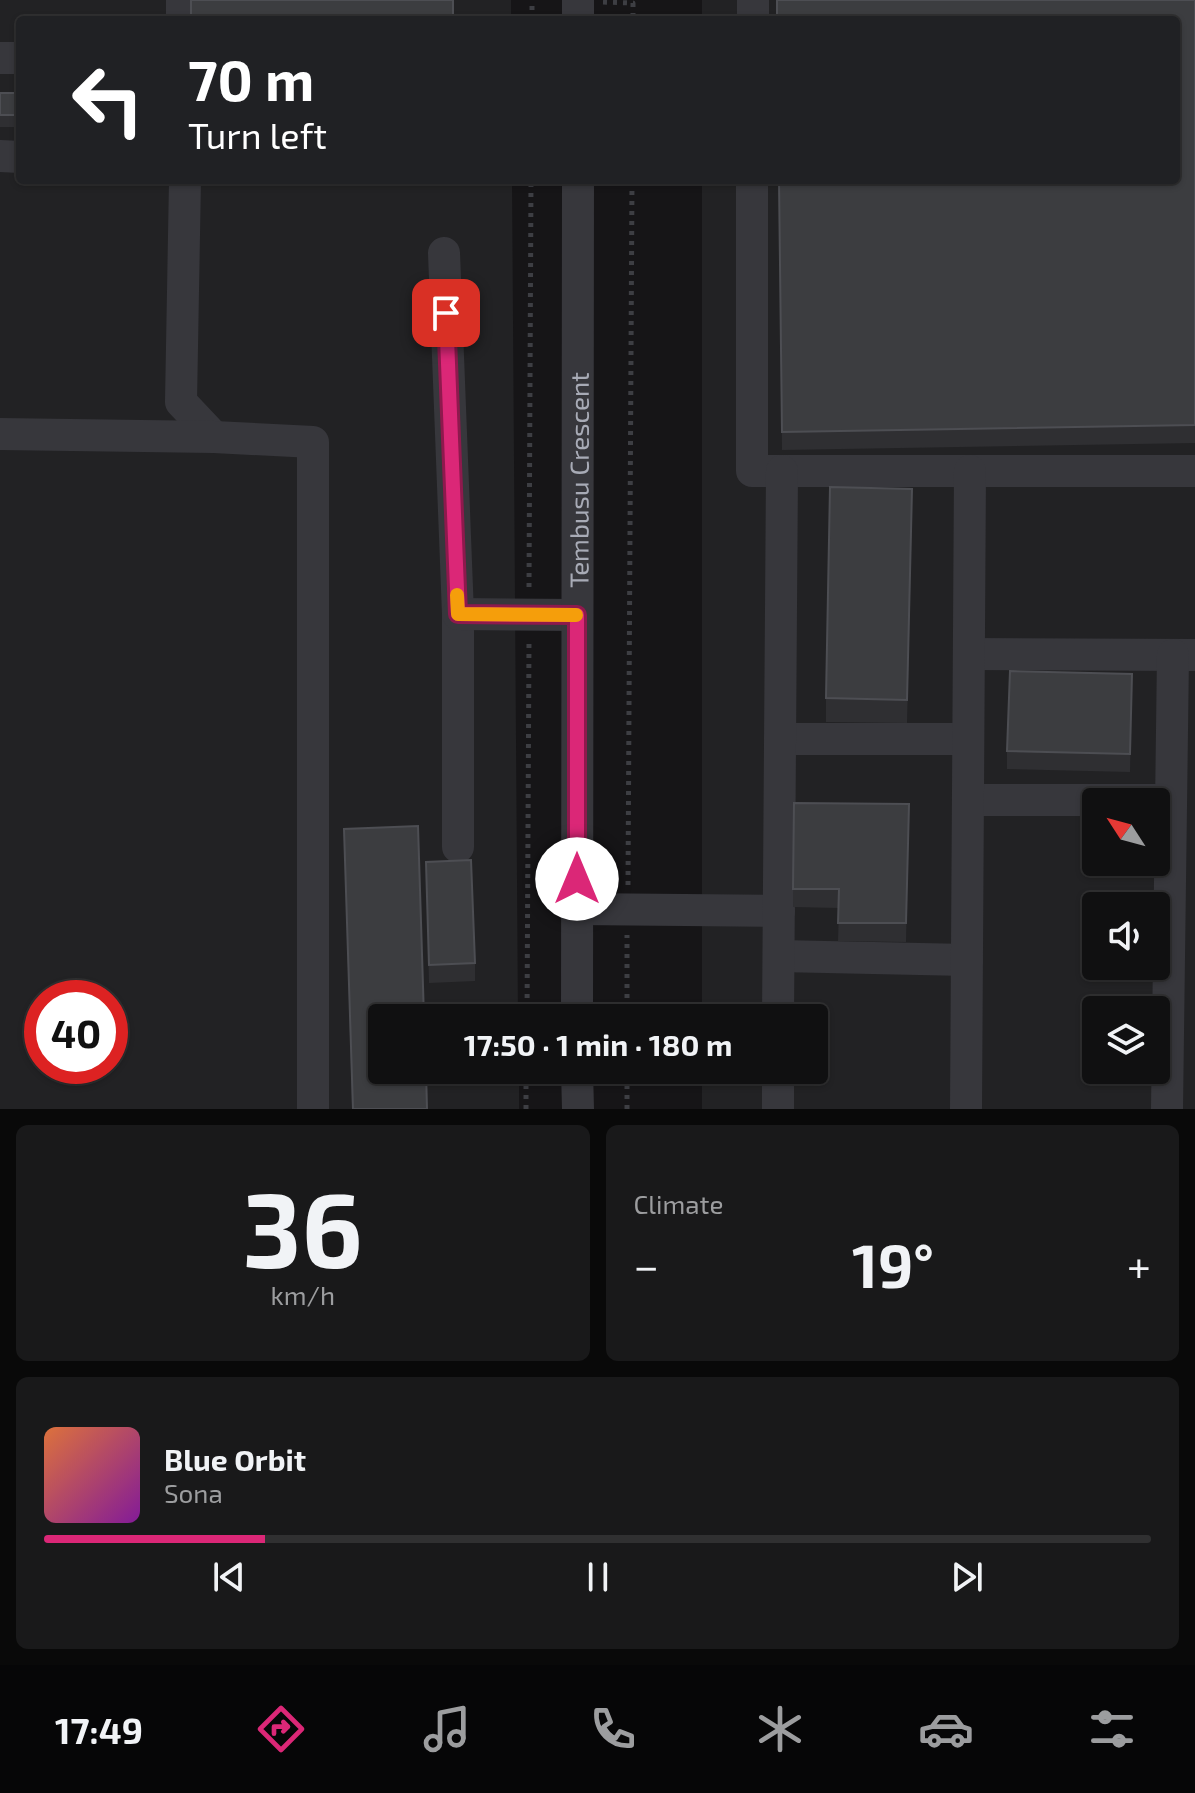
<!DOCTYPE html>
<html lang="en">
<head>
<meta charset="utf-8">
<style>
	:root { --surface:#101011; --page:#19191a; --text:#f1f3f6; --muted:#9c9d9f; --line:#303031; --accent:#db2777 }
	body { margin:0; font-family:"Exo 2",sans-serif; background:var(--page); color:var(--text); height:100vh; display:flex; flex-direction:column; font-size:30px; white-space:nowrap }
	* { box-sizing:border-box; margin:0 }
	p { font-size:26px; color:var(--muted) }
	.icon { flex:none; width:44px; height:44px; fill:none; stroke:currentColor; stroke-width:2; stroke-linecap:round; stroke-linejoin:round }
	.map { position:relative; height:1109px; overflow:hidden }
	.details { display:flex; flex-direction:column; gap:16px; padding:16px; background:#090909; flex:1 }
	.details>* { flex:none }
	.guide { position:absolute; left:16px; top:16px; width:1164px; height:168px; border-radius:8px; box-shadow:0 2px 6px #0004,0 0 0 2px var(--line); background:#202124; color:#fff; overflow:hidden }
	.needle { width:52px; rotate:306deg }
	.fabs { position:absolute; left:1082px; top:788px; display:grid; gap:16px }
	.fabs a { display:grid; place-items:center; width:88px; height:88px; border-radius:8px; background:var(--surface); box-shadow:0 2px 6px #0004,0 0 0 2px var(--line); font-size:40px }
	.speed { position:absolute; left:24px; top:980px; display:flex; gap:16px; font-size:40px; font-weight:700; text-align:center }
	.speed>* { display:grid; place-content:center; width:104px; height:104px; border-radius:50%; background:var(--surface); box-shadow:0 2px 6px #0004,0 0 0 2px var(--line); line-height:1 }
	.speed .limit { border:12px solid #d22; background:#fff; color:#111 }
	.pin { position:absolute; display:grid; place-items:center; width:68px; height:68px; color:#fff; margin:-34px; border-radius:16px; box-shadow:0 4px 12px #0006 }
	.me { position:absolute; width:88px; margin:-44px; rotate:0deg; stroke-linejoin:round; filter:drop-shadow(0 0 6px #0008) }
	.turn { display:flex; align-items:center; gap:28px; height:168px; padding:0 40px; font-size:36px }
	.turn .icon { width:104px; height:104px; stroke-width:2.5 }
	.turn b { display:block; font-size:56px; line-height:68px }
	.big { font-size:60px; font-weight:700; line-height:1.1 }
	.details .widget { flex:1; display:flex; flex-direction:column; justify-content:center; gap:12px; min-width:0; padding:0 28px; border-radius:12px; background:var(--page) }
	.details .dial { align-items:center; gap:0 }
	.dial b { font-size:104px; line-height:1 }
	.song { display:flex; align-items:center; gap:24px }
	.cover { width:96px; height:96px; border-radius:12px; background:linear-gradient(135deg,hsl(20 70% 55%),hsl(290 70% 35%)) }
	.played { height:8px; border-radius:4px; background:linear-gradient(90deg,var(--accent) 20%,var(--line) 20%) }
	.keys { display:flex; justify-content:space-around; direction:ltr }
	.heat { display:flex; justify-content:space-between; align-items:center; font-size:44px; direction:ltr }
	.details .tiles { flex:1; display:grid; gap:16px; grid-template-columns:1fr 1fr }
	.widget:last-child { grid-column:span 2 }
	.trip { position:absolute; left:368px; top:1004px; width:460px; height:80px; border-radius:8px; background:var(--surface); box-shadow:0 2px 6px #0004,0 0 0 2px var(--line); font-weight:700; line-height:80px; text-align:center }
	.dock { display:flex; height:128px; justify-content:space-around; align-items:center; background:#060607; color:var(--muted) }
	.dock .icon { width:56px; height:56px }
	.dock .selected { color:var(--accent) }
	.dock b { font-size:36px; color:var(--text) }
	.map>svg:first-child { display:block }
</style>
</head>
<body>
<div class="map">
<svg width="1195" height="1109" viewBox="0 0 1195 1109">
	<rect width="100%" height="100%" fill="#161517"/>
	<g fill="#222224" fill-rule="evenodd">
		<path d="M0,0H511V20H20V180H512L518,1018H382V1070H519V1109H0ZM42,998H110V1066H42Z"/>
		<path d="M702,0H1195V1109H702V1070H814V1018H702V180H1176V20H702ZM1096,802H1156V862H1096ZM1096,906H1156V966H1096ZM1096,1010H1156V1070H1096Z"/>
	</g>
	<g fill="none" stroke-linecap="round" stroke-linejoin="round">
		<g stroke="#3d3e43" stroke-width="5" stroke-dasharray="4 6" stroke-linecap="butt">
			<polyline points="603,2 633,3 633,20"/>
			<polyline points="532,20 532,0"/>
			<polyline points="529,587 531,180"/>
			<polyline points="628,885 632,180"/>
			<polyline points="527,1018 529,641"/>
			<polyline points="627,1018 627,935"/>
			<polyline points="526,1109 526,1070"/>
			<polyline points="627,1109 627,1070"/>
		</g>
		<g stroke="#37373c" stroke-width="32">
			<polyline points="182,20 182,0"/>
			<polyline points="578,20 578,0"/>
			<polyline points="753,20 753,0"/>
			<polyline points="0,58 20,58"/>
			<polyline points="0,156 20,157"/>
			<polyline points="185,180 181,402 214,437"/>
			<polyline points="752,180 752,471 1195,471"/>
			<polyline points="444,253 458,614 458,847"/>
			<polyline points="0,434 214,437 313,442 313,1109"/>
			<polyline points="458,614 577,615"/>
			<polyline points="969,654 1194,655"/>
			<polyline points="780,739 968,739"/>
			<polyline points="968,800 1171,800"/>
			<polyline points="577,909 779,911"/>
			<polyline points="779,956 967,960"/>
			<path id="s1" d="M577,1018L578,180"/>
			<polyline points="778,1018 782,471"/>
			<polyline points="577,1070 578,1109"/>
			<polyline points="778,1109 778,1070"/>
			<polyline points="966,1109 970,471"/>
			<polyline points="1167,1109 1173,655"/>
		</g>
	</g>
	<g fill="#2f2f32">
		<polygon points="1195,0 1195,443 782,450 779,180"/>
		<rect x="0" y="93" width="20" height="34"/>
		<polygon points="912,512 907,723 826,722 826,698"/>
		<polygon points="1132,674 1130,772 1007,769 1007,751"/>
		<polygon points="794,803 909,804 906,942 838,941 839,908 793,907"/>
		<polygon points="344,829 427,1109 352,1109"/>
		<polygon points="426,862 475,963 475,981 429,983"/>
	</g>
	<g fill="#3c3d40" stroke="#4d4e53" stroke-width="2">
		<rect x="191" y="0" width="262" height="20"/>
		<polygon points="777,0 1195,0 1195,425 782,432 779,180 1176,180 1176,20 777,20"/>
		<rect x="0" y="93" width="20" height="22"/>
		<polygon points="830,487 912,489 907,700 826,698"/>
		<polygon points="1010,671 1132,674 1130,754 1007,751"/>
		<polygon points="794,803 909,804 906,923 838,923 839,889 793,889"/>
		<polygon points="418,826 424,1018 382,1018 382,1070 426,1070 427,1109 353,1109 344,829"/>
		<polygon points="471,860 475,963 429,965 426,862"/>
	</g>
	<g fill="none" stroke-linecap="round" stroke-linejoin="round">
		<g stroke="#8e194d" stroke-width="20">
			<polyline id="route" points="446,313 458,614 577,615 577,879"/>
		</g>
		<use href="#route" stroke="#db2777" stroke-width="14"/>
		<polyline stroke="#f59e0b" stroke-width="14" points="457,595 458,614 576,615"/>
	</g>
	<g text-anchor="middle" dominant-baseline="central" stroke-width="8" stroke-linejoin="round" paint-order="stroke">
		<g font-size="26" fill="#a8abb6" stroke="#111012">
			<text stroke="none"><textPath href="#s1" startOffset="538">Tembusu Crescent</textPath></text>
		</g>
	</g>
</svg>
<div class="fabs">
<a><svg class="needle" viewBox="-14 -14 28 28"><path d="M0-13l5 13h-10z" fill="#e53935"/><path d="M0 13l5-13h-10z" fill="#9c9d9f"/></svg></a>
<a><svg class="icon" aria-label="sound" viewBox="0 0 24 24"><path d="M4 9h4l5-4v14l-5-4H4zM17 9q2 3 0 6"/></svg></a>
<a><svg class="icon" aria-label="layers" viewBox="0 0 24 24"><path d="M12 4l9 5-9 5-9-5zM3 14l9 5 9-5"/></svg></a>
</div>
<div class="speed"><div class="limit">40</div></div>
<div class="pin" style="left:446px;top:313px;background:#d93025"><svg class="icon" aria-label="arrive" viewBox="0 0 24 24"><path d="M6 21V4h12l-3 4 3 4H6"/></svg></div>
<svg class="me" style="left:577px;top:879px" viewBox="-20 -20 40 40"><circle r="19" fill="#fff"/><path d="M0-13L10 11 0 6-10 11z" fill="#db2777"/></svg>
<div class="trip">17:50 · 1 min · 180 m</div>
<div class="guide">
<div class="turn"><svg class="icon" aria-label="left" viewBox="0 0 24 24"><path d="M17 20v-9H6M10 6l-5 5 5 5"/></svg><div><b>70 m</b>Turn left</div></div>
</div>
</div>
<section class="details">
<div class="tiles">
<div class="widget dial"><b>36</b><p>km/h</p></div>
<div class="widget"><p>Climate</p>
<div class="heat"><a>−</a><b class="big">19°</b><a>+</a></div>
</div>
<div class="widget">
<div class="song"><i class="cover"></i><div><b>Blue Orbit</b><p>Sona</p></div></div>
<div class="played"></div>
<div class="keys"><svg class="icon" aria-label="previous" viewBox="0 0 24 24"><path d="M18 5L8 12l10 7zM5 5v14"/></svg><svg class="icon" aria-label="pause" viewBox="0 0 24 24"><path d="M8 5v14M16 5v14"/></svg><svg class="icon" aria-label="next" viewBox="0 0 24 24"><path d="M6 5l10 7-10 7zM19 5v14"/></svg></div>
</div>
</div>
</section>
<nav class="dock">
<b>17:49</b>
<svg class="icon selected" aria-label="directions" viewBox="0 0 24 24"><path d="M12 3l9 9-9 9-9-9zM9 14v-3h6M13 9l2 2-2 2"/></svg>
<svg class="icon" aria-label="music" viewBox="0 0 24 24"><path d="M9 18V5l10-2v13"/><circle cx="6" cy="18" r="3"/><circle cx="16" cy="16" r="3"/></svg>
<svg class="icon" aria-label="phone" viewBox="0 0 24 24"><path d="M5 4h4l2 5-3 2q2 4 5 5l2-3 5 2v4C11 20 4 13 5 4z"/></svg>
<svg class="icon" aria-label="climate" viewBox="0 0 24 24"><path d="M12 3v18M4 7l16 10M4 17L20 7"/></svg>
<svg class="icon" aria-label="car" viewBox="0 0 24 24"><path d="M5 17H2v-5l4-1 3-4h7l3 4 3 1v5h-3M9 17h6M6 11h13"/><circle cx="7" cy="17" r="2"/><circle cx="17" cy="17" r="2"/></svg>
<svg class="icon" aria-label="filters" viewBox="0 0 24 24"><path d="M4 7h16M4 17h16"/><circle cx="9" cy="7" r="2"/><circle cx="15" cy="17" r="2"/></svg>
</nav>
</body>
</html>
